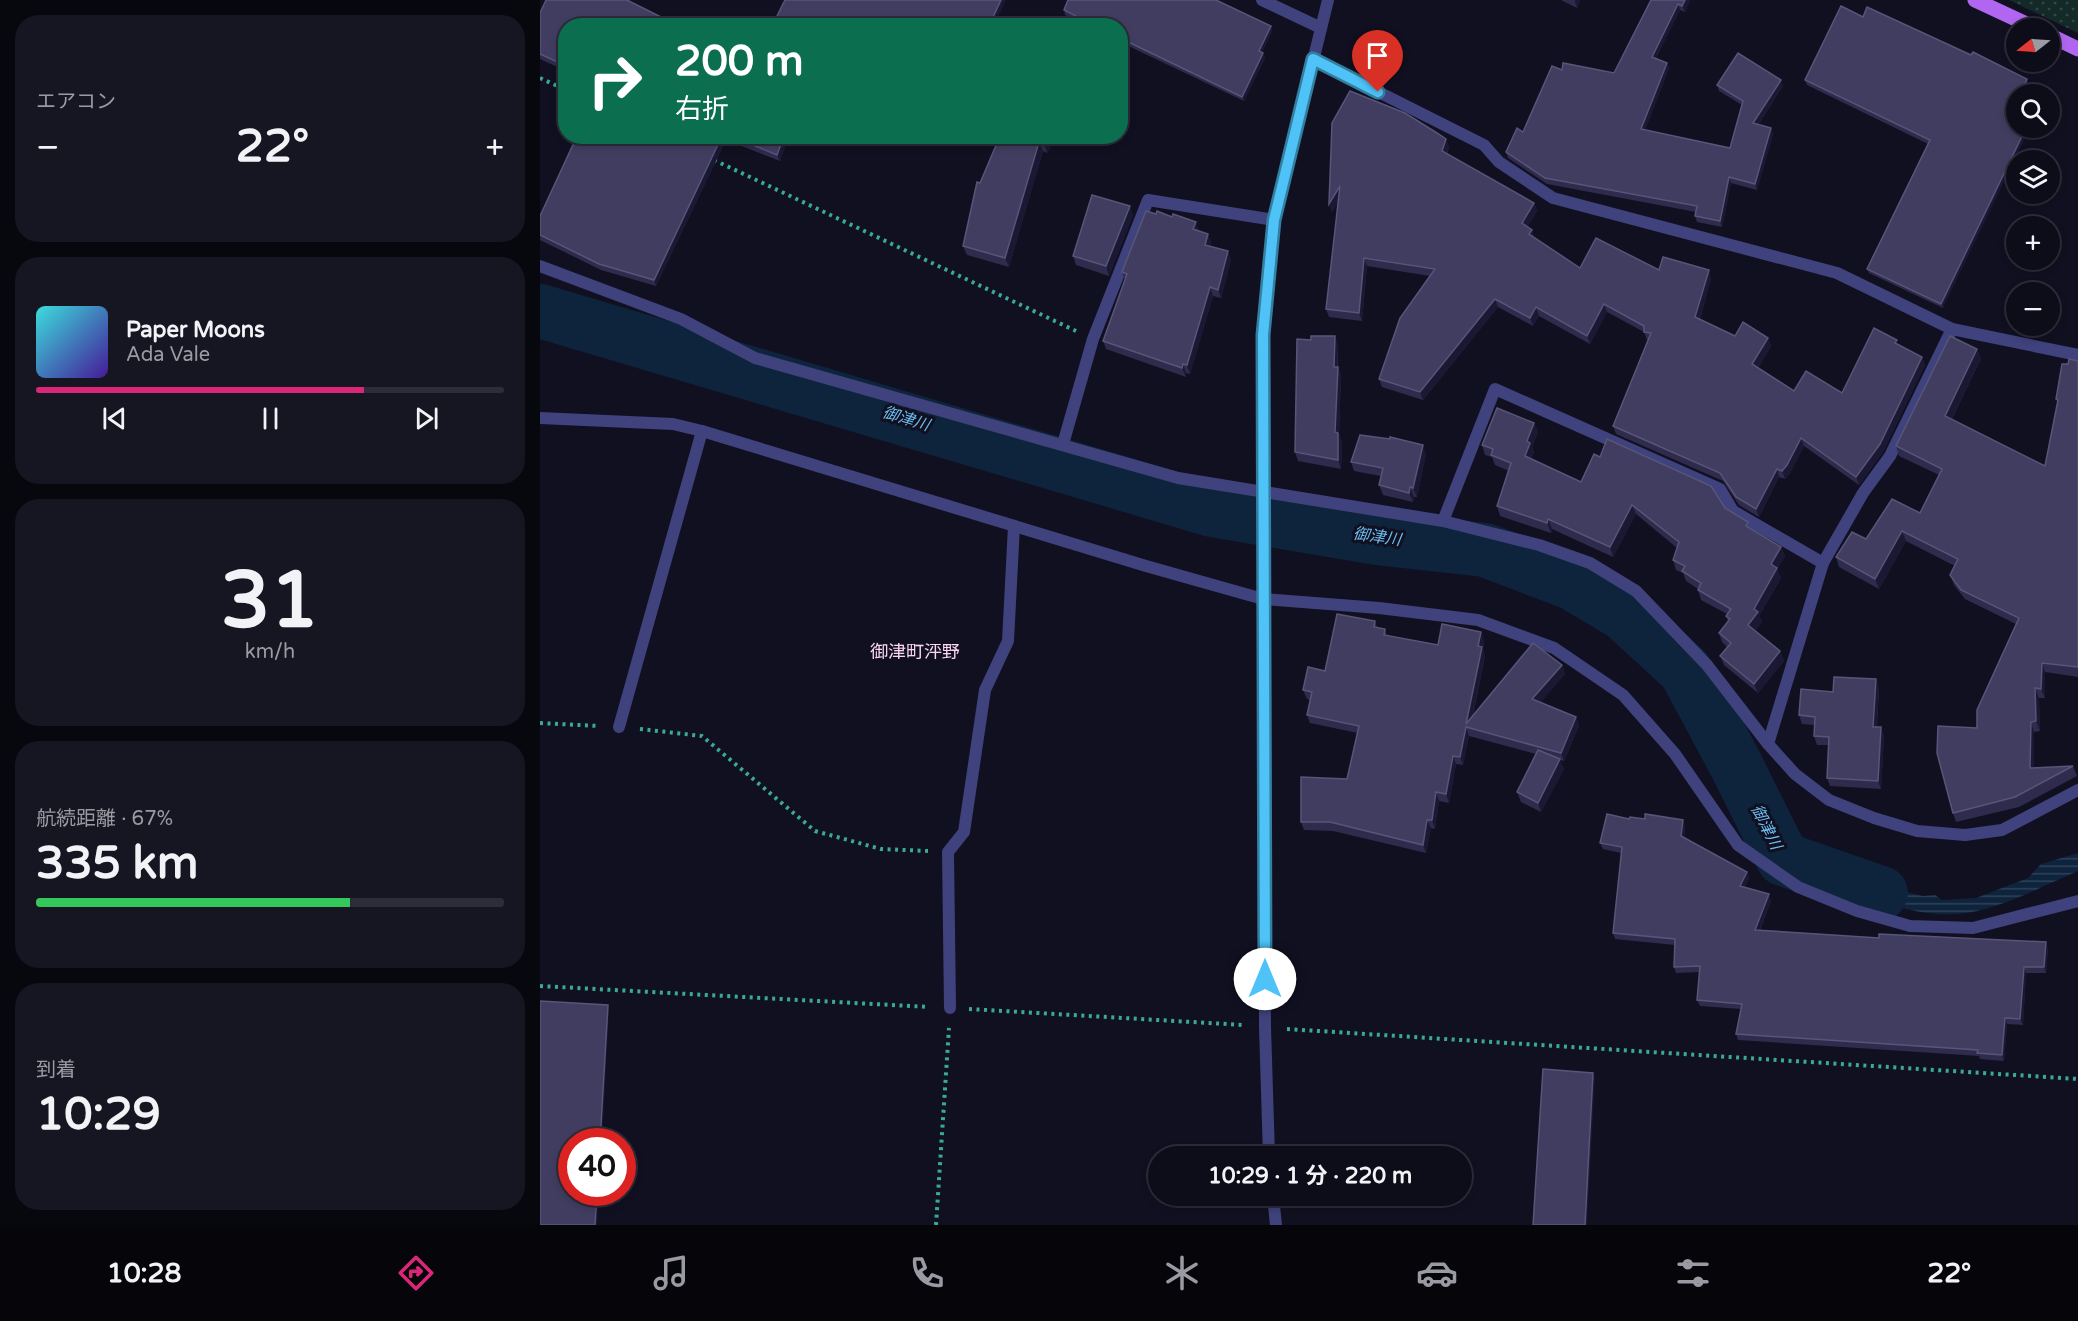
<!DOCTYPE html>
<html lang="ja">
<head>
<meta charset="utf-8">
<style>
	:root { --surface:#0d0c19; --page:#161522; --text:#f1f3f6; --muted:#9a9ba2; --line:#2d2c38; --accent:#db2777 }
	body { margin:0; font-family:"Varela Round","Noto Sans JP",sans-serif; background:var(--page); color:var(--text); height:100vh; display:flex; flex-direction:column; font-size:22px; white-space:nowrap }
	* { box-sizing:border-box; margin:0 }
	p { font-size:20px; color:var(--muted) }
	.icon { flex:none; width:33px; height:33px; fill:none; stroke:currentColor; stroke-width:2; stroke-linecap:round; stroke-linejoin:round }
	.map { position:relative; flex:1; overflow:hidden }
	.drawer { display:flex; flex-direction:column; gap:15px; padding:15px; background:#07070e; width:540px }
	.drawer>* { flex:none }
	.banner { position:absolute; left:18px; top:18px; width:570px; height:126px; border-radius:24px; box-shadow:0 3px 9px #0003,0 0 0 2px var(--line); background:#0b6e4f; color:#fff; overflow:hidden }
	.needle { width:39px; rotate:253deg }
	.fabs { position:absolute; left:1466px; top:18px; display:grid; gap:12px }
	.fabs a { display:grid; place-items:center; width:54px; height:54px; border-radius:50%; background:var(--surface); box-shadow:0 3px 9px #0003,0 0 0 2px var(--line); font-size:30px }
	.speed { position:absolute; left:18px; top:1128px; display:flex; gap:12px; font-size:30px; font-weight:700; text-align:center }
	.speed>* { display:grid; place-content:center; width:78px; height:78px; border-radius:50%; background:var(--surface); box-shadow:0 3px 9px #0003,0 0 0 2px var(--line); line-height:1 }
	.speed .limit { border:9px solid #d22; background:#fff; color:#111 }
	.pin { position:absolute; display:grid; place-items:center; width:51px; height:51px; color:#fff; margin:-62px -26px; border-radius:50% 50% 50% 0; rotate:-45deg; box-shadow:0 0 6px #0007 }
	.pin .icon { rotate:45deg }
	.me { position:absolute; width:66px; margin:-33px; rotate:0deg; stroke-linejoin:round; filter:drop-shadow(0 0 4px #0008) }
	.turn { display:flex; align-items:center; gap:21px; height:126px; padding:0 18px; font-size:27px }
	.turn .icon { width:78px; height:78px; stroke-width:2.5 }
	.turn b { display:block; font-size:42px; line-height:51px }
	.big { font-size:45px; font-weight:700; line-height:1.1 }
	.drawer .widget { flex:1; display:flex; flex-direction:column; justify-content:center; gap:9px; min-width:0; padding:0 21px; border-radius:24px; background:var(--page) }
	.drawer .dial { align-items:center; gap:0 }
	.dial b { font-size:78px; line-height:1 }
	.song { display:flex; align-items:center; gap:18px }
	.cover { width:72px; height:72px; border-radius:9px; background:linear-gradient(135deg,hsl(180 70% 55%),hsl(260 70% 35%)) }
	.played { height:6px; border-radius:3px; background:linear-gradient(90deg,var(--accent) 70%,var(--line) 70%) }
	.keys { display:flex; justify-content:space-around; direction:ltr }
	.heat { display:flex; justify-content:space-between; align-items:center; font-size:33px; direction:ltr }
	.charge { height:9px; border-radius:4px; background:linear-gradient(90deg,#34c759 67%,var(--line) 0) }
	.trip { position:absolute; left:608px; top:1146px; width:324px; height:60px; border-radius:30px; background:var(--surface); box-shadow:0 3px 9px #0003,0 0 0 2px var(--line); font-weight:700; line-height:60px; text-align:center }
	.menu { display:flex; height:96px; justify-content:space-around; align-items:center; background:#05050a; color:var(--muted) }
	.menu .icon { width:42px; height:42px }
	.menu .active { color:var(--accent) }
	.menu b { font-size:27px; color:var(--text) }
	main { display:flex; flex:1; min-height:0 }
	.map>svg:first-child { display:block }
</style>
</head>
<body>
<main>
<section class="drawer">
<div class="widget"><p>エアコン</p>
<div class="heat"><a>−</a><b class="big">22°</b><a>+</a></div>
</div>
<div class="widget">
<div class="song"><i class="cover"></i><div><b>Paper Moons</b><p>Ada Vale</p></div></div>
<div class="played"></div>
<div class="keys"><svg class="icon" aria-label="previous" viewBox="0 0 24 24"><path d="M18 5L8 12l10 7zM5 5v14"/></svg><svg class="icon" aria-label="pause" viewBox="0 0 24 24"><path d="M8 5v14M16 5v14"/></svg><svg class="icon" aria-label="next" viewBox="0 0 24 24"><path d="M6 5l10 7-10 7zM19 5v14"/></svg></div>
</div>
<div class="widget dial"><b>31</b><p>km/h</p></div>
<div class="widget"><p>航続距離 · 67%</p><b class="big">335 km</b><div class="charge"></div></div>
<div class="widget"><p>到着</p><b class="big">10:29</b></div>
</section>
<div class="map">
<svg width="1538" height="1225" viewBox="0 0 1538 1225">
	<defs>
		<pattern id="grass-dots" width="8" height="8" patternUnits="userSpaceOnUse" patternTransform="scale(1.5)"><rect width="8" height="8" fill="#132a28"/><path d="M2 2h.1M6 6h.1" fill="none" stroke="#344848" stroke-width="1.8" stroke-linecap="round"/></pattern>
		<pattern id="water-rules" width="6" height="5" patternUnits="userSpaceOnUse" patternTransform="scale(1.5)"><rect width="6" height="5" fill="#0e233c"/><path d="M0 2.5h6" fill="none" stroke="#304259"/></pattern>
	</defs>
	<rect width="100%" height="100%" fill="#111021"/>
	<polygon fill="url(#grass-dots)" points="1469,0 1538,0 1538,33"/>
	<path fill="url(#water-rules)" d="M1538,853V871C1500,887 1458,911 1417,914C1369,919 1290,884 1247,864L1383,896L1395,895L1402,900L1436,898L1488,878L1501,864Z"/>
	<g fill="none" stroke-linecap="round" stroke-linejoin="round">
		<polyline stroke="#0e233c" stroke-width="54" points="0,311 672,510 836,538 945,550 1032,583 1084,614 1145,670 1195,763 1243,859 1341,893"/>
		<g stroke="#3aa998" stroke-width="4" stroke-dasharray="3 4.5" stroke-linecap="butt">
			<polyline points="0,78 26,90"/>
			<polyline points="174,160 536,331"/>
			<polyline points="0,723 59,726"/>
			<polyline points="100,729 162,736 275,831 341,849 388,851"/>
			<polyline points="0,986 389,1007"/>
			<polyline points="429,1009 703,1025"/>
			<polyline points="747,1029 1538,1079"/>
			<polyline points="396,1225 409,1028"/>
		</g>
		<g stroke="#3f427c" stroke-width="12">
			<polyline points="722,0 781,28"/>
			<polyline points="773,59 944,145 959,162 1013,198 1297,273 1412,329 1538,355"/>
			<polyline points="0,266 141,319 215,358 638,478 903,521 999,545 1050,563 1096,591 1167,665 1228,744 1255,774 1289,800 1334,818 1377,831 1425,835 1462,830 1538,790"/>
			<polyline points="0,418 133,424 162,431 606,566 723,599 839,608 938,620 1014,648 1083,695 1135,754 1198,845 1258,887 1317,911 1370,926 1433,928 1538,901"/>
			<polyline points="523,444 553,339 608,200 734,220"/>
			<polyline points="903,521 955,389 1180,489 1193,511 1283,563"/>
			<polyline points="79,727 162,431"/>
			<polyline points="1228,744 1283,563 1323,493 1350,456 1412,329"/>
			<polyline points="410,1008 408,852 424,832 445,690 468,641 474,526"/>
		</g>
		<g stroke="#3f427c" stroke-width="12">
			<polyline points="729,1156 725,1027 723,335 734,220 788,0"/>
			<polyline points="733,1196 736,1225"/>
		</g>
		<g stroke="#b066f0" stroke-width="15">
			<polyline points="1435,0 1495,28"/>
			<polyline points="1509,35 1538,49"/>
		</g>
	</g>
	<g fill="#2e2b4d">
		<polygon points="245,0 454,26 232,26"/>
		<polygon points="1021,0 1040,0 1037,8"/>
		<polygon points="1111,0 1150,0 1145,12 1140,10 1116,58 1127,63 1129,68 1105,130 1190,148 1202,105 1179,91 1177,85 1243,86 1218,125 1231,128 1233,134 1217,190 1191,183 1182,227 1157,222 1155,216 1156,212 1007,184 968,158 966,152 983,132 1022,70 1074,73"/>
		<polygon points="524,10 731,26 732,31 722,52 725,58 704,101 580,42 580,26 547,26 525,15"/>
		<polygon points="0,13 26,26 26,71 0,59"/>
		<polygon points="1323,17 1431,55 1489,83 1403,308 1329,273 1327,269 1388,144 1267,85 1265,80"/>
		<polygon points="37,136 249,136 240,161 186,140 116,286 61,270 0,240 0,216"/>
		<polygon points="460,136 516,136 507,153 503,151 469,267 427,255 423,246 440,183"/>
		<polygon points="906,139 909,147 907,154 994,203 997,211 987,227 994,238 1040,268 1119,270 1171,278 1160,319 1195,336 1228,338 1231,346 1218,368 1254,391 1302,393 1358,344 1382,357 1385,365 1343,452 1319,485 1264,446 1250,473 1245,479 1239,477 1219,517 1199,505 1183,481 1076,434 1073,426 1108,340 1107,340 1104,332 1067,312 1050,344 999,316 993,326 958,307 883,400 842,387 839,379 890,276 827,266 822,321 789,317 786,309 798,202 792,212 789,204"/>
		<polygon points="616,214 632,217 659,230 659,231 668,234 671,243 670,246 688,251 691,260 681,298 673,296 650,374 646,373 646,377 566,349 563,341 585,280 582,272"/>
		<polygon points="593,215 569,276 536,265 533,256"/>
		<polygon points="795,336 798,345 798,367 801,376 799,434 802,442 801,469 758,461 755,452 771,340"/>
		<polygon points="1437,349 1441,359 1412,419 1505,466 1518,403 1516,399 1528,364 1538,361 1538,677 1505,672 1505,698 1499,698 1500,731 1494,732 1494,768 1533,766 1537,776 1479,807 1416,822 1413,813 1437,728 1476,624 1425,599 1414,585 1410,575 1415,566 1366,541 1339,589 1299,567 1296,557 1326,539 1380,513 1399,475 1359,456 1356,446"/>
		<polygon points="994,423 998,432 992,447 994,452 991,459 1041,482 1185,508 1211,529 1241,547 1245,556 1237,569 1241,578 1219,616 1222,622 1215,631 1240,651 1244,661 1218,693 1184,665 1180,656 1187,647 1182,642 1179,633 1188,622 1186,616 1187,614 1161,600 1158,590 1158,589 1146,581 1143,573 1136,570 1133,560 1137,548 1096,514 1073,557 1012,529 1011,533 960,516 957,506 969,471 955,465 952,457 945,455 942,445"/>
		<polygon points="886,454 877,497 874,497 873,502 843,495 839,485 841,476 814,471 811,462"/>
		<polygon points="835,621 837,628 845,629 847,636 898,645 941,632 944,641 943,649 945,656 933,716 1022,665 1025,674 1000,702 1036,717 1039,726 1024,761 1020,760 1024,769 1001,812 981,802 977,792 996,754 929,736 923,765 916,764 909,803 899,801 895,829 891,828 886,853 793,831 764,830 761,822 807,779 818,733 770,723 767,715 770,700 767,699 763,690 785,671"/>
		<polygon points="1339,688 1337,727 1344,735 1341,789 1290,786 1287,778 1288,745 1277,745 1274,736 1274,725 1262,724 1259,715 1293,692"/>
		<polygon points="1089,819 1143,820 1145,826 1144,838 1207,872 1209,878 1205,887 1231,901 1220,930 1508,948 1506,973 1486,973 1483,1025 1467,1024 1464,1061 1440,1059 1439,1056 1198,1040 1196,1034 1201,1009 1160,1006 1157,1000 1159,972 1136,973 1134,967 1135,945 1075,939 1073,933 1081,853 1063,849 1060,843"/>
	</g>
	<g fill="#1b1834">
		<polygon points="461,0 466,0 454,26 449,26"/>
		<polygon points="1035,0 1040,0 1037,8 1035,2"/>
		<polygon points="1145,0 1150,0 1145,12 1142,6"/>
		<polygon points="1138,4 1140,10 1114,63 1112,57"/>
		<polygon points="731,26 732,31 720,55 719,51"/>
		<polygon points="723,53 725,58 704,101 702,97"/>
		<polygon points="1127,63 1129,68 1103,135 1101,129"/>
		<polygon points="1487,79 1489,83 1485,94 1482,92"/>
		<polygon points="1241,80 1243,86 1215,129 1213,123"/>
		<polygon points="1231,128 1233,134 1217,190 1215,184"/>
		<polygon points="1486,128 1490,128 1403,308 1401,304"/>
		<polygon points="182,136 185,136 186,140 116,286 114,280"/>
		<polygon points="244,136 249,136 240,161 237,155"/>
		<polygon points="508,136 516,136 507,153 504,144"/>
		<polygon points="906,139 909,147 905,159 902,151"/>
		<polygon points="499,142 503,151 469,267 465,258"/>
		<polygon points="1189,177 1191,183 1182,227 1180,221"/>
		<polygon points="800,186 803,194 792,212 789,204"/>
		<polygon points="994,203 997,211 985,231 982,223"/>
		<polygon points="590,206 593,215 569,276 566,266"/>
		<polygon points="656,222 659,230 657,238 653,229"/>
		<polygon points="992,230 995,238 992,242 989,234"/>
		<polygon points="668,234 671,243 668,254 665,245"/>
		<polygon points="688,251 691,260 681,298 678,290"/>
		<polygon points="824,258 827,266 822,321 819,313"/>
		<polygon points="1169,270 1171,278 1158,325 1155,317"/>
		<polygon points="670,287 673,296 650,374 647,365"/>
		<polygon points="955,299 958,307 883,400 880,392"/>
		<polygon points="1064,304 1067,312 1050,344 1047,336"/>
		<polygon points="996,307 999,316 993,326 990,318"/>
		<polygon points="795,336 798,345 797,376 794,367"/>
		<polygon points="1228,338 1231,346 1215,372 1212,364"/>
		<polygon points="1437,349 1441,359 1409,425 1405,416"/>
		<polygon points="1382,357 1385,365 1343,452 1319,485 1316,477"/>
		<polygon points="643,364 646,373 646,377 642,368"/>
		<polygon points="798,367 801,376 799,434 802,442 801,469 798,460 795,432"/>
		<polygon points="994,423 998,432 992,447 994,452 989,466 985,456 987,441"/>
		<polygon points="1261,438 1264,446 1250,473 1245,479 1242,471"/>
		<polygon points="883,445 886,454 877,497 873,488"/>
		<polygon points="1237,469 1239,477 1219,517 1216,509"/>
		<polygon points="870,487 874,497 873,502 869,493"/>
		<polygon points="1092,505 1096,514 1073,557 1070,547"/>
		<polygon points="1008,519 1012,529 1011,533 1007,523"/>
		<polygon points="1362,531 1366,541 1339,589 1335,579"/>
		<polygon points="1241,547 1245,556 1237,569 1241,578 1219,616 1222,622 1212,635 1208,625 1231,564"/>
		<polygon points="941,632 944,641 943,649 945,656 930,728 926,724"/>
		<polygon points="1240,651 1244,661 1218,693 1214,684"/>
		<polygon points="1502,663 1505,672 1505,698 1501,689"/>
		<polygon points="1022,665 1025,674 996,708 992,699"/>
		<polygon points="1336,679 1339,688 1336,735 1333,727"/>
		<polygon points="1495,688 1499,698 1500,731 1496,721"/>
		<polygon points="1036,717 1039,726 1024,761 1021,753"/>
		<polygon points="1491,722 1494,732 1494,778 1490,768"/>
		<polygon points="926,727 929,736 923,765 920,757"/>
		<polygon points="1341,727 1344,735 1341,789 1338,781"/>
		<polygon points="913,756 916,764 909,803 906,794"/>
		<polygon points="1020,759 1024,769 1001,812 998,803"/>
		<polygon points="896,792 899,801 895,829 892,820"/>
		<polygon points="887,820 891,828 886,853 883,845"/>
		<polygon points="1143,820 1145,826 1143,842 1141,836"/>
		<polygon points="1207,872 1209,878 1203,892 1200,886"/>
		<polygon points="1229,894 1231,901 1217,936 1215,930"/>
		<polygon points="1506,942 1508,948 1506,973 1504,967"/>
		<polygon points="1484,967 1486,973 1483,1025 1480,1019"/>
		<polygon points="68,1005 69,1010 62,1142 60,1142"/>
		<polygon points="1465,1018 1467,1024 1464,1061 1462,1055"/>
		<polygon points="1053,1073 1055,1078 1047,1225 1045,1225"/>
		<polygon points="57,1192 59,1192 57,1225 55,1225"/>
	</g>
	<g fill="#403d60" stroke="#575578" stroke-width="1.5">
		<polygon points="6,0 87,0 139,26 26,26 26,66 0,54 0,13"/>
		<polygon points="245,0 461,0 449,26 360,26 351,21 349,26 232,26"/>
		<polygon points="528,0 676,0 731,26 719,51 723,53 702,97 580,38 580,26 555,26 524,10"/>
		<polygon points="1111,0 1145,0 1142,6 1138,4 1112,57 1127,63 1101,129 1190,148 1203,101 1177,85 1198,53 1241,80 1213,123 1231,128 1215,184 1189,177 1180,221 1155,216 1157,206 1005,178 966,152 977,128 983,132 1012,66 1022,70 1023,63 1074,73"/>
		<polygon points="1301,6 1323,17 1327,7 1431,55 1433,52 1487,79 1482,92 1486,94 1476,94 1476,128 1486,128 1401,304 1327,269 1390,140 1265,80"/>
		<polygon points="810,91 865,113 897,133 906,139 902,151 994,203 982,223 992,230 989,234 1040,268 1056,238 1119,270 1123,257 1169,270 1155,317 1195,336 1203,322 1228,338 1212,364 1254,391 1266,371 1302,393 1334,328 1357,340 1355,343 1382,357 1340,444 1316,477 1261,438 1247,465 1242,471 1237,469 1216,509 1196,497 1180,473 1073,426 1111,333 1104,332 1104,326 1064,304 1047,336 996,307 990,318 955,299 880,392 839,379 860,318 895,269 824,258 819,313 786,309 800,186 789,204 792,123"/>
		<polygon points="37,136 182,136 114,280 59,264 0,235 0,216"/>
		<polygon points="191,136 244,136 237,155"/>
		<polygon points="460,136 508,136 504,144 499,142 465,258 423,246 437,182 440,183"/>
		<polygon points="552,195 590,206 566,266 533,256"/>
		<polygon points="606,211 616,214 617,211 632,217 633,214 656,222 653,229 668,234 665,245 688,251 678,290 670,287 647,365 643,364 642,368 563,341 587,274 582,272"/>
		<polygon points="771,336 795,336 794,367 798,367 795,432 798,433 798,460 755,452 757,339 771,340"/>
		<polygon points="1410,336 1437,349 1405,416 1505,466 1518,400 1516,399 1522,364 1528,364 1529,359 1538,361 1538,667 1502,663 1501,689 1495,688 1496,721 1491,722 1490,768 1533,766 1475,797 1413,813 1397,753 1398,726 1437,728 1437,710 1479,618 1421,590 1410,575 1418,559 1362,531 1335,579 1296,557 1312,532 1326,539 1352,499 1380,513 1402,469 1356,446"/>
		<polygon points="957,408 994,423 987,441 990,443 985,456 1041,482 1054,454 1060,457 1067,439 1171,486 1185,508 1208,522 1206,526 1241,547 1231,564 1237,568 1214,609 1218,612 1208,625 1240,651 1214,684 1180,656 1191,643 1179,633 1190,619 1186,616 1191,609 1158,590 1161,583 1142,571 1145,566 1133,560 1139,542 1092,505 1070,547 1008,519 1007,523 957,506 971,463 951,455 953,449 942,445"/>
		<polygon points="820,435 850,439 850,437 883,445 873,488 870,487 869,493 839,485 843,468 811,462"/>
		<polygon points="797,614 835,621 834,627 845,629 844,635 898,645 902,624 941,632 938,646 942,647 926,724 993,643 1022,665 992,699 1036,717 1021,753 926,727 920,757 913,756 906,794 896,792 892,820 887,820 883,845 790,822 761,822 761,777 807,779 819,726 767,715 772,692 763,690 768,667 785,671"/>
		<polygon points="1294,677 1336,679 1333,727 1341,727 1338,781 1287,778 1289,737 1274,736 1275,717 1259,715 1261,689 1293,692"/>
		<polygon points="998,750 1020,759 998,803 977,792"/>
		<polygon points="1067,814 1089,819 1090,817 1105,819 1105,814 1143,820 1141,836 1207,872 1200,886 1229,894 1215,930 1339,938 1339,934 1506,942 1504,967 1484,967 1480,1019 1465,1018 1462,1055 1437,1053 1438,1050 1196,1034 1202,1004 1157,1000 1160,966 1134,967 1135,939 1073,933 1082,847 1060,843"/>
		<polygon points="0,1001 68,1005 60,1142 32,1142 32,1192 57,1192 55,1225 0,1225"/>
		<polygon points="1003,1069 1053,1073 1045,1225 993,1225"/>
	</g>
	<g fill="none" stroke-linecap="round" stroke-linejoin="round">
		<g stroke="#337fa1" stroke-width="15">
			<polyline id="route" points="725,979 723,335 734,220 773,59 838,92"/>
		</g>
		<use href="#route" stroke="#4fc3f7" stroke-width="10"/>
	</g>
	<g text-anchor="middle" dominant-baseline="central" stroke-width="6" stroke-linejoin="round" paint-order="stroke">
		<g font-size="16" font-style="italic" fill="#6cbff1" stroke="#111021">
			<text transform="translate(366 419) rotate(17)">御津川</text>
			<text transform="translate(837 537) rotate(8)">御津川</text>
			<text transform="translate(1226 827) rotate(63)">御津川</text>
		</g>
		<g font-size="18" fill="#fbd6f1" stroke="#111021">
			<text x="375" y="652">御津町泙野</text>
		</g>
	</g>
</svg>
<div class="fabs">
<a><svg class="needle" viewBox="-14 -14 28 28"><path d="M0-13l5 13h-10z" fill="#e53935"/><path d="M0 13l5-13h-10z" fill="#9a9ba2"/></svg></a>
<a><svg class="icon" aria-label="search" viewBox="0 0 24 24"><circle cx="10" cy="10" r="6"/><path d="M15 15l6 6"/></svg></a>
<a><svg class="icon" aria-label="layers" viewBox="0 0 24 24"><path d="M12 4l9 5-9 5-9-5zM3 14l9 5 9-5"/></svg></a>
<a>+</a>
<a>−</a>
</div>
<div class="speed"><div class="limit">40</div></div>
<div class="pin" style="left:838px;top:92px;background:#d93025"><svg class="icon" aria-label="arrive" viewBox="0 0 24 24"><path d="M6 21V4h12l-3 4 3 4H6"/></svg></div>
<svg class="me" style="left:725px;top:979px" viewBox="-20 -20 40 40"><circle r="19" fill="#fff"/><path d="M0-13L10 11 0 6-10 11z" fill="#4fc3f7"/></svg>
<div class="trip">10:29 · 1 分 · 220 m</div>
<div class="banner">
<div class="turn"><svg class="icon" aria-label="right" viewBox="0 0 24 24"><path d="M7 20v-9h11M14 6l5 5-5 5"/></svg><div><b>200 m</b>右折</div></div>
</div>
</div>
</main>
<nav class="menu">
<b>10:28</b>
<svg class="icon active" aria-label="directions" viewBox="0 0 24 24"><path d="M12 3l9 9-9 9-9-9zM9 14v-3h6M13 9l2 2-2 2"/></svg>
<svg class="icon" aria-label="music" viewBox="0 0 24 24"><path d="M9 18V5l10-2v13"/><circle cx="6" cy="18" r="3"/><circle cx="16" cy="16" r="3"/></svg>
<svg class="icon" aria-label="phone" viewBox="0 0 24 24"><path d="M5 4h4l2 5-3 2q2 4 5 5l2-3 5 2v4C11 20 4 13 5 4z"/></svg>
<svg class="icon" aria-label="climate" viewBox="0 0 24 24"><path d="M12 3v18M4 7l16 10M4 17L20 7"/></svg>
<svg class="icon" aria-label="car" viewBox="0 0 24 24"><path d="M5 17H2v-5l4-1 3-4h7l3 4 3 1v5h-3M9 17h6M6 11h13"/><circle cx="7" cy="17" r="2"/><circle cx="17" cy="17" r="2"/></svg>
<svg class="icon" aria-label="filters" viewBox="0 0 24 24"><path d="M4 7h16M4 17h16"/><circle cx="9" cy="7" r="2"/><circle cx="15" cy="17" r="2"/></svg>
<b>22°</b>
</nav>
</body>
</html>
